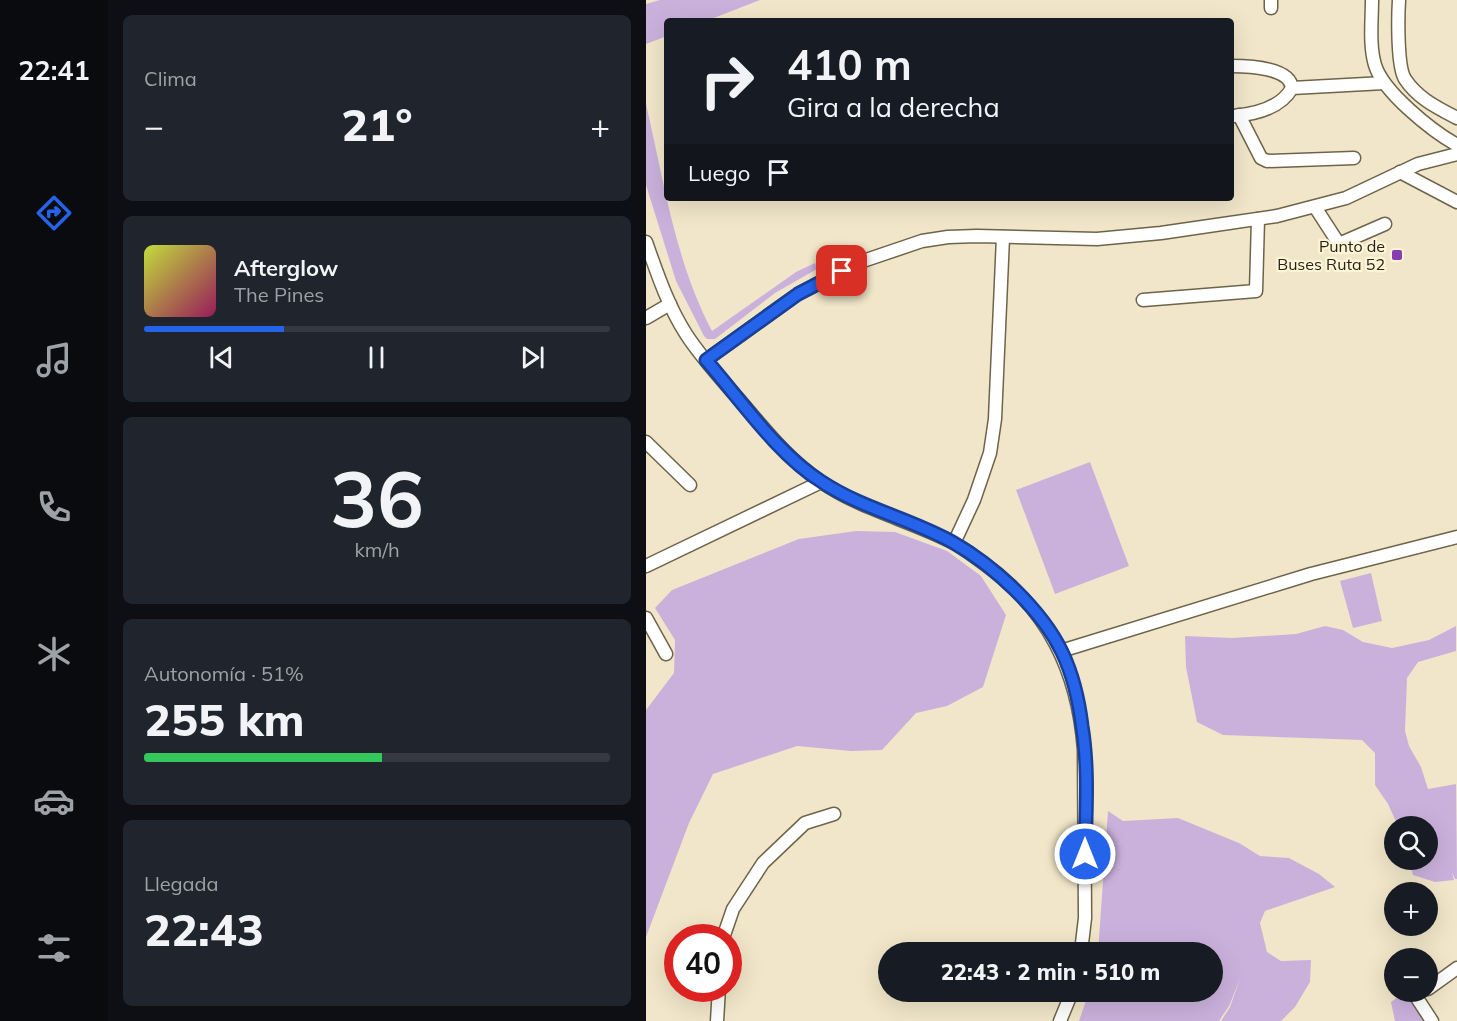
<!DOCTYPE html>
<html lang="es">
<head>
<meta charset="utf-8">
<style>
	:root { --surface:#171b24; --page:#20242c; --text:#f1f3f6; --muted:#9ea1a6; --line:#363941; --accent:#2563eb }
	body { margin:0; font-family:Mulish,sans-serif; background:var(--page); color:var(--text); height:100vh; display:flex; flex-direction:column; font-size:22px; white-space:nowrap }
	* { box-sizing:border-box; margin:0 }
	p { font-size:20px; color:var(--muted) }
	.icon { flex:none; width:33px; height:33px; fill:none; stroke:currentColor; stroke-width:2; stroke-linecap:round; stroke-linejoin:round }
	.map { position:relative; flex:1; overflow:hidden }
	.drawer { display:flex; flex-direction:column; gap:15px; padding:15px; background:#0d0f14; width:538px }
	.drawer>* { flex:none }
	.guide { position:absolute; left:18px; top:18px; width:570px; height:183px; border-radius:6px; box-shadow:0 6px 24px #0002; background:#171b24; color:var(--text); overflow:hidden }
	.fabs { position:absolute; left:738px; top:816px; display:grid; gap:12px }
	.fabs a { display:grid; place-items:center; width:54px; height:54px; border-radius:50%; background:var(--surface); box-shadow:0 6px 24px #0002; font-size:30px }
	.speed { position:absolute; left:18px; top:924px; display:flex; gap:12px; font-size:30px; font-weight:700; text-align:center }
	.speed>* { display:grid; place-content:center; width:78px; height:78px; border-radius:50%; background:var(--surface); box-shadow:0 6px 24px #0002; line-height:1 }
	.speed .limit { border:9px solid #d22; background:#fff; color:#111 }
	.pin { position:absolute; display:grid; place-items:center; width:51px; height:51px; color:#fff; margin:-26px; border-radius:12px; box-shadow:0 3px 9px #0006 }
	.me { position:absolute; width:66px; margin:-33px; rotate:0deg; stroke-linejoin:round; filter:drop-shadow(0 0 4px #0008) }
	.turn { display:flex; align-items:center; gap:21px; height:126px; padding:0 24px; font-size:27px }
	.turn .icon { width:78px; height:78px; stroke-width:2.5 }
	.turn b { display:block; font-size:42px; line-height:51px }
	.then { display:flex; align-items:center; height:57px; padding:0 24px; background:#0003; gap:12px; font-size:22px }
	.big { font-size:45px; font-weight:800; line-height:1.1 }
	.drawer .widget { flex:1; display:flex; flex-direction:column; justify-content:center; gap:9px; min-width:0; padding:0 21px; border-radius:9px; background:var(--page) }
	.drawer .dial { align-items:center; gap:0 }
	.dial b { font-size:78px; line-height:1 }
	.song { display:flex; align-items:center; gap:18px }
	.cover { width:72px; height:72px; border-radius:9px; background:linear-gradient(135deg,hsl(70 70% 55%),hsl(330 70% 35%)) }
	.played { height:6px; border-radius:3px; background:linear-gradient(90deg,var(--accent) 30%,var(--line) 30%) }
	.keys { display:flex; justify-content:space-around; direction:ltr }
	.heat { display:flex; justify-content:space-between; align-items:center; font-size:33px; direction:ltr }
	.charge { height:9px; border-radius:4px; background:linear-gradient(90deg,#34c759 51%,var(--line) 0) }
	.trip { position:absolute; left:232px; top:942px; width:345px; height:60px; border-radius:30px; background:var(--surface); box-shadow:0 6px 24px #0002; font-weight:800; line-height:60px; text-align:center }
	main { display:flex; flex:1; min-height:0 }
	.dock { display:flex; flex-direction:column; width:108px; justify-content:space-around; align-items:center; background:#090b0e; color:var(--muted) }
	.dock .icon { width:42px; height:42px }
	.dock .current { color:var(--accent) }
	.dock b { font-size:27px; color:var(--text) }
	.map>svg:first-child { display:block }
</style>
</head>
<body>
<main>
<nav class="dock">
<b>22:41</b>
<svg class="icon current" aria-label="directions" viewBox="0 0 24 24"><path d="M12 3l9 9-9 9-9-9zM9 14v-3h6M13 9l2 2-2 2"/></svg>
<svg class="icon" aria-label="music" viewBox="0 0 24 24"><path d="M9 18V5l10-2v13"/><circle cx="6" cy="18" r="3"/><circle cx="16" cy="16" r="3"/></svg>
<svg class="icon" aria-label="phone" viewBox="0 0 24 24"><path d="M5 4h4l2 5-3 2q2 4 5 5l2-3 5 2v4C11 20 4 13 5 4z"/></svg>
<svg class="icon" aria-label="climate" viewBox="0 0 24 24"><path d="M12 3v18M4 7l16 10M4 17L20 7"/></svg>
<svg class="icon" aria-label="car" viewBox="0 0 24 24"><path d="M5 17H2v-5l4-1 3-4h7l3 4 3 1v5h-3M9 17h6M6 11h13"/><circle cx="7" cy="17" r="2"/><circle cx="17" cy="17" r="2"/></svg>
<svg class="icon" aria-label="filters" viewBox="0 0 24 24"><path d="M4 7h16M4 17h16"/><circle cx="9" cy="7" r="2"/><circle cx="15" cy="17" r="2"/></svg>
</nav>
<section class="drawer">
<div class="widget"><p>Clima</p>
<div class="heat"><a>−</a><b class="big">21°</b><a>+</a></div>
</div>
<div class="widget">
<div class="song"><i class="cover"></i><div><b>Afterglow</b><p>The Pines</p></div></div>
<div class="played"></div>
<div class="keys"><svg class="icon" aria-label="previous" viewBox="0 0 24 24"><path d="M18 5L8 12l10 7zM5 5v14"/></svg><svg class="icon" aria-label="pause" viewBox="0 0 24 24"><path d="M8 5v14M16 5v14"/></svg><svg class="icon" aria-label="next" viewBox="0 0 24 24"><path d="M6 5l10 7-10 7zM19 5v14"/></svg></div>
</div>
<div class="widget dial"><b>36</b><p>km/h</p></div>
<div class="widget"><p>Autonomía · 51%</p><b class="big">255 km</b><div class="charge"></div></div>
<div class="widget"><p>Llegada</p><b class="big">22:43</b></div>
</section>
<div class="map">
<svg width="811" height="1021" viewBox="0 0 811 1021">
	<rect width="100%" height="100%" fill="#f1e6c9"/>
	<g fill="#cab1dc">
		<polygon points="14,0 114,0 60,21 21,21 21,36 0,44 0,4"/>
		<path d="M0,104C18,181 29,261 66,331L150,272L169,263L171,269L129,293L69,339H61L58,336L30,281L0,185Z"/>
		<polygon points="444,462 483,566 409,594 370,490"/>
		<polygon points="210,531 249,532 301,551 335,576 360,615 337,687 301,706 270,713 236,750 205,751 151,746 67,774 43,823 0,937 0,710 28,673 29,640 9,608 26,590 153,539"/>
		<polygon points="725,573 736,621 707,628 694,581"/>
		<polygon points="679,626 697,630 717,642 746,648 783,640 810,626 810,651 772,662 761,678 759,731 763,746 775,767 782,789 810,784 811,879 809,879 806,872 808,880 789,882 767,875 763,860 782,860 782,826 752,826 742,804 729,785 729,753 716,740 577,735 551,722 540,667 539,636 586,638 650,634"/>
		<polygon points="462,811 477,821 532,818 593,843 614,856 643,858 673,874 689,887 619,911 614,923 621,952 635,961 665,960 664,982 649,1007 635,1021 575,1021 584,1007 594,979 583,1006 573,1021 433,1021 443,992 567,992 567,952 452,952"/>
		<polygon points="759,992 763,992 781,1021 749,1021 745,1002"/>
	</g>
	<g fill="none" stroke-linecap="round" stroke-linejoin="round">
		<g stroke="#6d644a" stroke-width="15">
			<g id="minor">
				<polyline points="625,0 625,8"/>
				<path d="M726,0C726,20 723,45 729,65C737,92 786,131 811,145"/>
				<path d="M753,0C752,16 751,67 759,79C771,98 792,108 811,118"/>
				<path d="M585,66C601,66 644,67 646,88"/>
				<polyline points="646,88 738,83"/>
				<polyline points="593,115 615,158 621,161 708,158"/>
				<path d="M588,116C610,114 635,108 646,88"/>
				<polyline points="754,172 811,202"/>
				<polyline points="669,207 693,244 739,224"/>
				<path d="M0,242C11,273 22,306 40,334C58,362 82,386 103,411C125,437 146,462 174,481C214,509 263,520 306,542C316,547 326,555 336,562C402,609 432,670 438,750L439,918L435,952"/>
				<polyline points="497,300 610,291 612,219"/>
				<polyline points="0,318 24,304"/>
				<polyline points="60,360 152,294 214,262 276,241 302,237 331,236 451,239 515,233 631,216 700,198 772,164 811,154"/>
				<polyline points="0,442 44,485"/>
				<polyline points="308,543 328,500 344,453 349,419 357,237"/>
				<polyline points="0,566 175,482"/>
				<polyline points="0,618 20,654"/>
				<polyline points="415,651 665,574 811,537"/>
				<polyline points="77,938 87,909 117,863 159,823 188,814"/>
				<polyline points="782,989 811,968"/>
				<polyline points="767,992 786,1021"/>
				<polyline points="71,1021 73,988"/>
				<polyline points="414,1021 426,992"/>
			</g>
		</g>
		<use href="#minor" stroke="#fff" stroke-width="12"/>
	</g>
	<g fill="none" stroke-linecap="round" stroke-linejoin="round">
		<g stroke="#184099" stroke-width="15">
			<path id="route" d="M196,271L152,294L60,360C95,400 131,454 176,482C217,509 266,519 308,543C348,566 396,610 416,652C427,675 433,701 436,726C443,768 440,812 439,854"/>
		</g>
		<use href="#route" stroke="#2563eb" stroke-width="10"/>
	</g>
	<rect fill="#883eb0" stroke="#fef4d6" stroke-width="2" x="745" y="249" width="12" height="12" rx="3"/>
	<g text-anchor="middle" dominant-baseline="central" stroke-width="4.5" stroke-linejoin="round" paint-order="stroke">
		<g font-size="16" fill="#262217" stroke="#fef4d6" text-anchor="end">
			<text x="739" y="246">Punto de<tspan x="739" dy="18">Buses Ruta 52</tspan></text>
		</g>
	</g>
</svg>
<div class="fabs">
<a><svg class="icon" aria-label="search" viewBox="0 0 24 24"><circle cx="10" cy="10" r="6"/><path d="M15 15l6 6"/></svg></a>
<a>+</a>
<a>−</a>
</div>
<div class="speed"><div class="limit">40</div></div>
<div class="pin" style="left:196px;top:271px;background:#d93025"><svg class="icon" aria-label="arrive" viewBox="0 0 24 24"><path d="M6 21V4h12l-3 4 3 4H6"/></svg></div>
<svg class="me" style="left:439px;top:854px" viewBox="-20 -20 40 40"><circle r="17" fill="#2563eb" stroke="#fff" stroke-width="3"/><path d="M0-11L8 9 0 5-8 9z" fill="#fff"/></svg>
<div class="trip">22:43 · 2 min · 510 m</div>
<div class="guide">
<div class="turn"><svg class="icon" aria-label="right" viewBox="0 0 24 24"><path d="M7 20v-9h11M14 6l5 5-5 5"/></svg><div><b>410 m</b>Gira a la derecha</div></div>
<div class="then">Luego<svg class="icon" aria-label="arrive" viewBox="0 0 24 24"><path d="M6 21V4h12l-3 4 3 4H6"/></svg></div>
</div>
</div>
</main>
</body>
</html>
